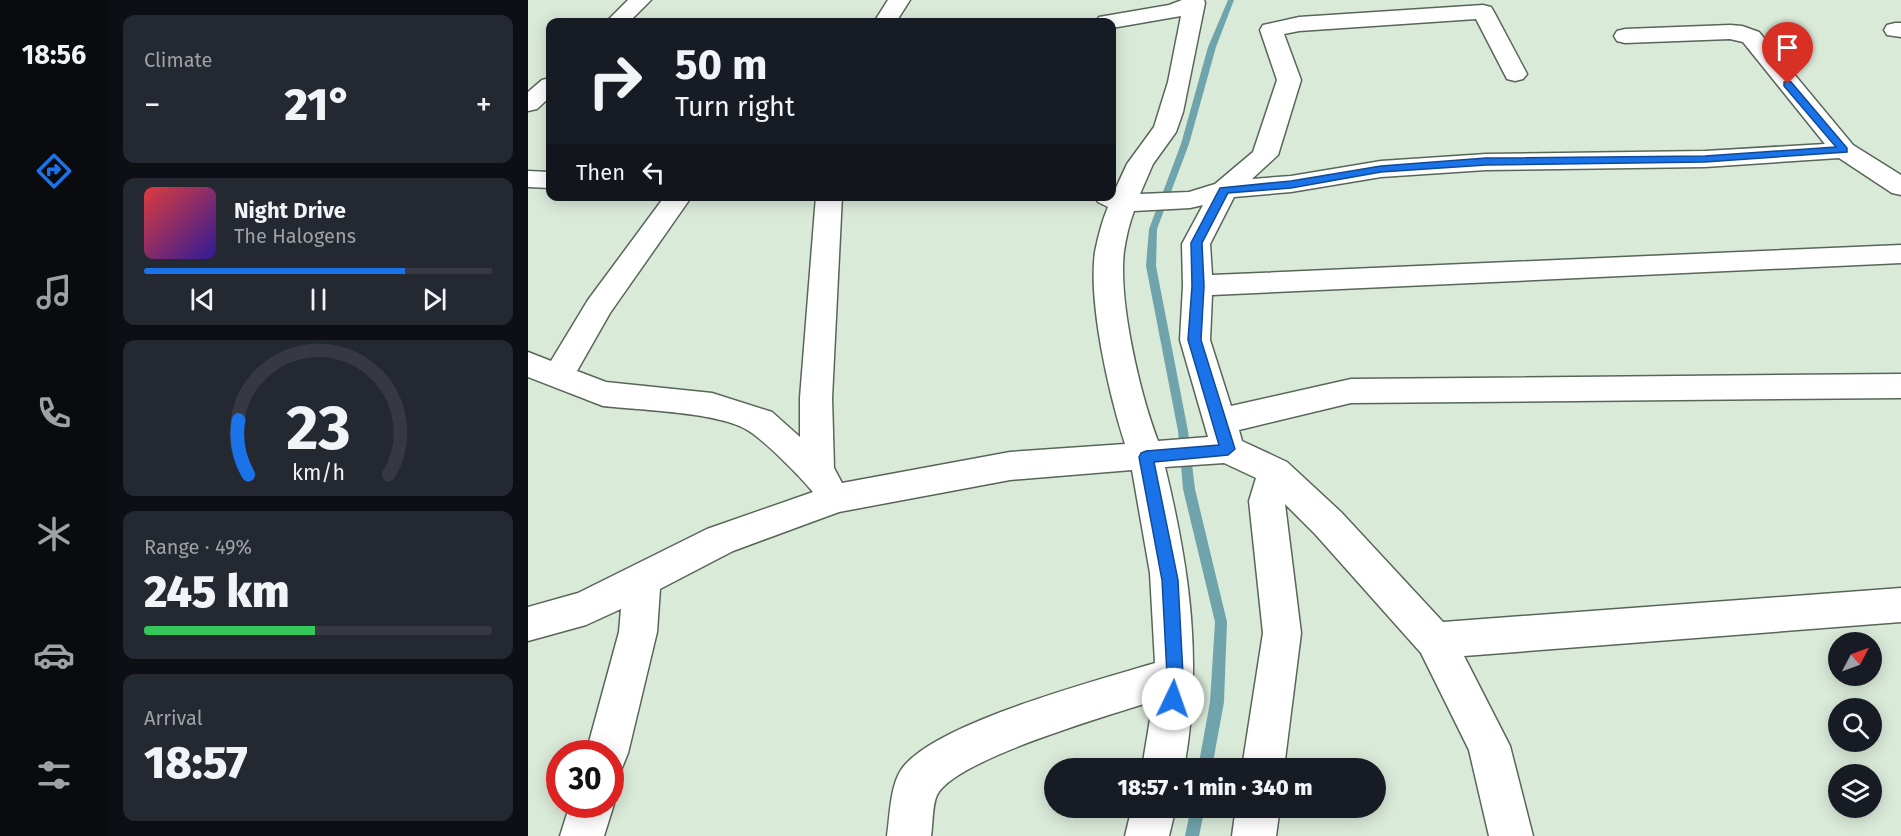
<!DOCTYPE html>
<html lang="en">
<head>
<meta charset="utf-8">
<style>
	:root { --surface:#171b24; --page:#242831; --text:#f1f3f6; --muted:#9ea1a6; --line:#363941; --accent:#1a73e8 }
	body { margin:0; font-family:"Fira Sans",sans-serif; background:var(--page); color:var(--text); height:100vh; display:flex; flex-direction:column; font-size:22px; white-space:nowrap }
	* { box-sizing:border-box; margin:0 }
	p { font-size:20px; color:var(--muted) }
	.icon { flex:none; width:33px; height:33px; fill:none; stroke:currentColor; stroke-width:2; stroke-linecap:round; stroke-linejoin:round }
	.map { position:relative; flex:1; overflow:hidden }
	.side { display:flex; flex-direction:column; gap:15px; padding:15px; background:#0d0f14; width:420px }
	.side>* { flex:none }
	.top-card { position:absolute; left:18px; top:18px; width:570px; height:183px; border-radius:12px; box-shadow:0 3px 15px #0003; background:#171b24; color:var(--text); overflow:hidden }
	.needle { width:39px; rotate:49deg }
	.controls { position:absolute; left:1300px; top:632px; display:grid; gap:12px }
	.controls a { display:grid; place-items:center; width:54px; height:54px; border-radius:50%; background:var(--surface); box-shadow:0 3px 15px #0003; font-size:30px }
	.speed { position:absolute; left:18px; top:740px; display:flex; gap:12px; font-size:30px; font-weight:700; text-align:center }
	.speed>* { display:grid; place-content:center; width:78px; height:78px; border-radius:50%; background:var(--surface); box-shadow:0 3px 15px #0003; line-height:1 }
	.speed .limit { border:9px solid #d22; background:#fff; color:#111 }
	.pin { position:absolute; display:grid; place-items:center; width:51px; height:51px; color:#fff; margin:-62px -26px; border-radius:50% 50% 50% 0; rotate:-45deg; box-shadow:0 0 6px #0007 }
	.pin .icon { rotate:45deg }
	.me { position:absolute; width:66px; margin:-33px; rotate:3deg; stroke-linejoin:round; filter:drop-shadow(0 0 4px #0008) }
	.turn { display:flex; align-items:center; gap:21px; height:126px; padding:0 30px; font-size:27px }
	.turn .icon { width:78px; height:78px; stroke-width:2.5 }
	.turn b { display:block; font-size:42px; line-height:51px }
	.then { display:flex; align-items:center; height:57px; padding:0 30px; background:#0003; gap:12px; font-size:22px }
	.big { font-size:45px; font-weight:800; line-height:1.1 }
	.side .widget { flex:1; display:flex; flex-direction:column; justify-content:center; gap:9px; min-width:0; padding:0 21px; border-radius:12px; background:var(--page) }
	.side .dial { align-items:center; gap:0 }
	.dial svg { height:156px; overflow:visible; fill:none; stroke:var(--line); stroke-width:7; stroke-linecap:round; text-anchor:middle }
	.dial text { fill:var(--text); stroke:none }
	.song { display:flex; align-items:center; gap:18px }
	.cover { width:72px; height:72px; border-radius:9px; background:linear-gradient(135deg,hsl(0 70% 55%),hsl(250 70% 35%)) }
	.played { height:6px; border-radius:3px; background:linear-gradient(90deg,var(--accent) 75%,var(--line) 75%) }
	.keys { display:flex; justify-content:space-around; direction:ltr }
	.heat { display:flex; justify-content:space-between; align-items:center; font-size:33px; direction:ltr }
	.charge { height:9px; border-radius:4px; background:linear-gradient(90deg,#34c759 49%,var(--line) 0) }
	.trip { position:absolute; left:516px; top:758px; width:342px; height:60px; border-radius:30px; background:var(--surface); box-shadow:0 3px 15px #0003; font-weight:800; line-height:60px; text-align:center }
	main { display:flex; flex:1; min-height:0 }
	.tabs { display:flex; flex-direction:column; width:108px; justify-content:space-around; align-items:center; background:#090b0e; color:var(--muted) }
	.tabs .icon { width:42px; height:42px }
	.tabs .current { color:var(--accent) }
	.tabs b { font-size:27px; color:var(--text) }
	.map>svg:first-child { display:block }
</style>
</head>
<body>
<main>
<nav class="tabs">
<b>18:56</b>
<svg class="icon current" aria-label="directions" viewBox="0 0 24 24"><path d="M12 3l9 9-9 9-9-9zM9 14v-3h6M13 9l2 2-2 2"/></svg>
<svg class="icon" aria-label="music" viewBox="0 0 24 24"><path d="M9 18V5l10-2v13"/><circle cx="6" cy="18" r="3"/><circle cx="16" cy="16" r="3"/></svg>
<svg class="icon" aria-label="phone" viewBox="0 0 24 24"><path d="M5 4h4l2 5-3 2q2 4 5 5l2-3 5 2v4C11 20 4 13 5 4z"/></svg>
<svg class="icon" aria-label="climate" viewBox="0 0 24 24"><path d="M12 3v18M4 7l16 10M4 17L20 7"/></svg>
<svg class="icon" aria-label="car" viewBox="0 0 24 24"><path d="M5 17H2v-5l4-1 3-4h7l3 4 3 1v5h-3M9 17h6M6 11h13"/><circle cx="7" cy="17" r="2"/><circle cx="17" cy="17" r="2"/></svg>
<svg class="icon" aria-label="filters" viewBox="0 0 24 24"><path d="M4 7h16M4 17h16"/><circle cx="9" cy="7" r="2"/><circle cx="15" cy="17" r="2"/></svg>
</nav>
<section class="side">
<div class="widget"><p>Climate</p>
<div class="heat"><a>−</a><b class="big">21°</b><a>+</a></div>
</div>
<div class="widget">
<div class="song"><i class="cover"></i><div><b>Night Drive</b><p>The Halogens</p></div></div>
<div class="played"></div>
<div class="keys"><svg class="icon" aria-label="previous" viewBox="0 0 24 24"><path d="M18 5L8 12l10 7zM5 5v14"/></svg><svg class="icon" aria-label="pause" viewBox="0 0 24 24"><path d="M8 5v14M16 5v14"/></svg><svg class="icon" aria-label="next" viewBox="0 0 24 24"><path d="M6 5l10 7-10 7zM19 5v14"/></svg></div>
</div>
<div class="widget dial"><svg viewBox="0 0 100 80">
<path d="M14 69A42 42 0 1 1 86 69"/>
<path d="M14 69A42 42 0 0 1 9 41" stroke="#1a73e8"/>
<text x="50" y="56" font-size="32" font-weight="700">23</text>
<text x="50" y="72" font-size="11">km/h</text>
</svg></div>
<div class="widget"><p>Range · 49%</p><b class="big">245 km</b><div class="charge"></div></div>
<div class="widget"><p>Arrival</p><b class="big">18:57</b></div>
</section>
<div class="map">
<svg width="1373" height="836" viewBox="0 0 1373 836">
	<rect width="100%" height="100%" fill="#daead9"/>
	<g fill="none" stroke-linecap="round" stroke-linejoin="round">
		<g fill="#70a4ac" fill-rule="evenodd">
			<polygon points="700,0 706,0 688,47 661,144 629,229 628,266 660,431 667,489 699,622 696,702 684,768 670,768 682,702 687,622 655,489 650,431 618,266 621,229 653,144 680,47"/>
			<polygon points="663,807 677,807 671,836 657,836"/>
		</g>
		<g stroke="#586658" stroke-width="3">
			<g id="minor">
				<polygon points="100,0 123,0 101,22 78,22"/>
				<polygon points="360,0 382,0 368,22 346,22"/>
				<path d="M654,0H676L677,3L655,112L648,132L625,164L612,194L661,192L687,184L725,152L749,80L732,30L735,25L771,17L955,5L963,7L966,12L999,74L995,79L987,81L979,79L948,19L771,31L756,34L773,80L750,155L724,179L763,176L853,161L958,154L1177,151L1297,144L1215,42L1202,39L1097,43L1089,41L1086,36L1089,31L1097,29L1202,25L1214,26L1231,32L1325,145L1373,175V195L1364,193L1311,158L1177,167L958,170L853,177L763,192L706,197L682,244L684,275L1373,245V263L684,295L682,340L703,406L823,379L1373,374V398L823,403L711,430L714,441L759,462L813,512L915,622L1373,588V622L936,656L982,746L1005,836H961L941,750L893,653L787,534L757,504L773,633L756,768H714L735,633L721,501L728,478L696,463L637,467C662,570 675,664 656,768H614L625,701C583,715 427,759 409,795C404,806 405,824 403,836H359C362,816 362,787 373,770C403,724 571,680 627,663L622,573L604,470L482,480L311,512L205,551L132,589L129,632L100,753L94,768L82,772V753H58L91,632L93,609L58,625L0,641V607L50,593L179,529L285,492C272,476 238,442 221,431C193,412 111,410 75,406L0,377V352L23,361L60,300L137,196H164L82,313L49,371L78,382L184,393L244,412L272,437V398L288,196H314L304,398L306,468L314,483L482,452L597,444C581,394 560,303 567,252C570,237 574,221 580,207L570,202L566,196H584V189L587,190L599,164L626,127L640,82L653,16L584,28V22H568L571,17L641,5ZM675,205L654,244L655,286L652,340L680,437L630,441C612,394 590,301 596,251C598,238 601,224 606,211L662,208Z"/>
				<polygon points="1367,23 1373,23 1373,37 1359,35 1356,30 1359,25"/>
				<polygon points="22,78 22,97 9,109 0,111 0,92 14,80"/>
				<polygon points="0,171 22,172 22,188 0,187"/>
				<polygon points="82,796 86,804 76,836 32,836 42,804 82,804"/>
				<polygon points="604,807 648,807 641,836 597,836"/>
				<polygon points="708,807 752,807 748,836 704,836"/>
			</g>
		</g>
		<use href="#minor" fill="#fff" fill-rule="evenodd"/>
	</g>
	<polygon fill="#1a73e8" stroke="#114b97" stroke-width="1.5" points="1260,81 1263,82 1319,148 1319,152 1177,162 958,165 853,172 763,188 700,193 674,243 676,286 673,340 707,449 700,455 626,462 650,580 655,675 651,704 645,707 639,704 637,699 639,675 634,580 611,457 613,453 618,451 691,445 660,340 664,286 663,243 692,188 763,181 853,166 958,158 1177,156 1308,147 1256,86 1256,82"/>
</svg>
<div class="controls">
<a><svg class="needle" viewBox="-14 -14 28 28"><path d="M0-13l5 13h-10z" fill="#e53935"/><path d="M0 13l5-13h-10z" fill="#9ea1a6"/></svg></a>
<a><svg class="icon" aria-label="search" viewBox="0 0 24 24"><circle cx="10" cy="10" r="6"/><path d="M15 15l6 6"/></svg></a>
<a><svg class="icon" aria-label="layers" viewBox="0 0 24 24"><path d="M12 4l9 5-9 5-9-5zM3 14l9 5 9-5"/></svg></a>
</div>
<div class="speed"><div class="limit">30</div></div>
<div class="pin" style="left:1260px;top:84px;background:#d93025"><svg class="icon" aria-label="arrive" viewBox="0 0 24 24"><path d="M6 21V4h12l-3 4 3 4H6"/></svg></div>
<svg class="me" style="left:645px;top:699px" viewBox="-20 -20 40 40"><circle r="19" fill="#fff"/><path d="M0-13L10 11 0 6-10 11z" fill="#1a73e8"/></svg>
<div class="trip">18:57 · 1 min · 340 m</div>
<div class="top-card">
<div class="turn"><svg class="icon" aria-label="right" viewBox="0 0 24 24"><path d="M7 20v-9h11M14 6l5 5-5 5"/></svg><div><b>50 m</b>Turn right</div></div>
<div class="then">Then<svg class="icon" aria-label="left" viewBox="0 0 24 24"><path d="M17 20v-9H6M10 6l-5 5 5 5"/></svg></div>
</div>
</div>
</main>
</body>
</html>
